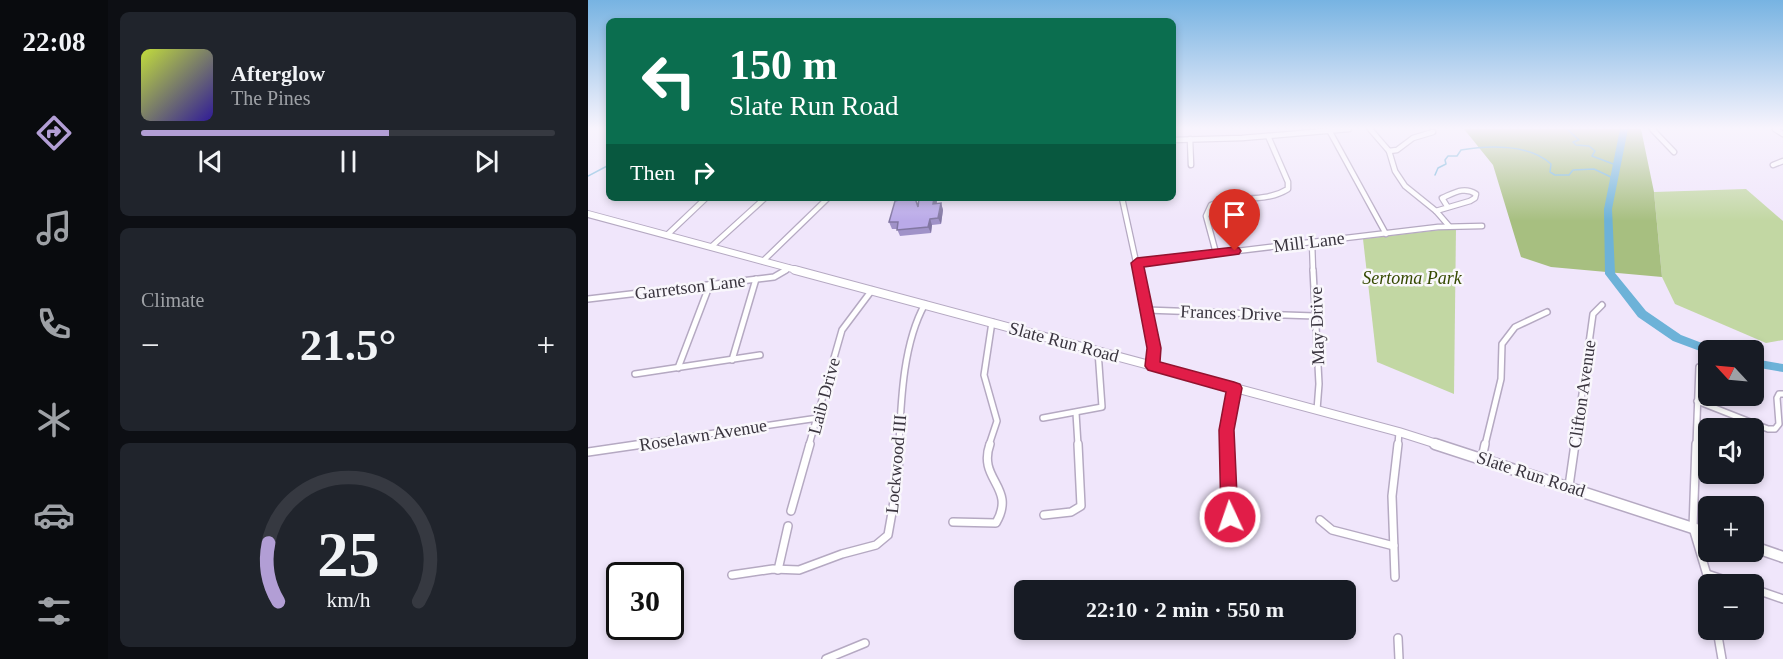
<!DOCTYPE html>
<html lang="en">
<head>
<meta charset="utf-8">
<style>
	:root { --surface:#171b24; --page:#20242c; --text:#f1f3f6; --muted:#9ea1a6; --line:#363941; --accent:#b29ed5 }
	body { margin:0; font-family:Georgia,serif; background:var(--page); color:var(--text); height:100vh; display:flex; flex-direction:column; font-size:22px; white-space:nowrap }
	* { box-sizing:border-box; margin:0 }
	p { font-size:20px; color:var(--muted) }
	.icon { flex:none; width:33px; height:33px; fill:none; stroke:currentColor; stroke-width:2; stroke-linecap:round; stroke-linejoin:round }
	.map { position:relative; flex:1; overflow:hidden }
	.panel { display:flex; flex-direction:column; gap:12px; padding:12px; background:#0d0f14; width:480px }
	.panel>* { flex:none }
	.top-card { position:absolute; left:18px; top:18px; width:570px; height:183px; border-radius:9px; box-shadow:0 3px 9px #0003; background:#0b6e4f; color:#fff; overflow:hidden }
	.needle { width:39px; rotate:296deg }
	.fabs { position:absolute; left:1110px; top:340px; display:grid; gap:12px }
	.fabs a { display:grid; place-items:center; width:66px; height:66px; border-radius:9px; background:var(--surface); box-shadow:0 3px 9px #0003; font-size:30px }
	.speed { position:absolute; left:18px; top:562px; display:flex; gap:12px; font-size:30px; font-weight:700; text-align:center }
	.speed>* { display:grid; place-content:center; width:78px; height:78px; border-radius:50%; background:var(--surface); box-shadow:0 3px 9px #0003; line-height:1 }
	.speed .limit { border:3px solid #111; border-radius:9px; background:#fff; color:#111 }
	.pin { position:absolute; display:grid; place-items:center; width:51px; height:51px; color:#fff; margin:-62px -26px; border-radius:50% 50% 50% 0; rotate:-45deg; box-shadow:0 0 6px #0007 }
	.pin .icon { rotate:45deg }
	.me { position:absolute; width:66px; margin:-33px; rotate:357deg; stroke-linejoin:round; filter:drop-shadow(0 0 4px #0008) }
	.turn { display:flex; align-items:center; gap:21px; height:126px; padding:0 24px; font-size:27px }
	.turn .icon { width:78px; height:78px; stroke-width:2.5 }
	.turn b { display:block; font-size:42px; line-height:51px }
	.then { display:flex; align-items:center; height:57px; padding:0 24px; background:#0003; gap:12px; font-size:22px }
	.big { font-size:45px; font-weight:800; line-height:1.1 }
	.panel .tile { flex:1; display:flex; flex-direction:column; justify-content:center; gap:9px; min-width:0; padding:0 21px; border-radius:9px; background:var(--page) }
	.panel .dial { align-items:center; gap:0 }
	.dial svg { height:156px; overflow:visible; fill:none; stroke:var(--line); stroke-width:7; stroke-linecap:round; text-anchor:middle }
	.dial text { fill:var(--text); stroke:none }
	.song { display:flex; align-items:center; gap:18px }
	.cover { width:72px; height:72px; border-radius:9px; background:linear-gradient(135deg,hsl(70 70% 55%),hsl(250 70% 35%)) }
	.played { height:6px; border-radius:3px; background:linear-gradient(90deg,var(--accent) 60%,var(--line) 60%) }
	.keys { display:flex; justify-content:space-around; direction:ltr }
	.heat { display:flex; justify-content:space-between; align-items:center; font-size:33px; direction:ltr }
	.trip { position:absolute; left:426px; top:580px; width:342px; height:60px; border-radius:9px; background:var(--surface); box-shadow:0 3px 9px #0003; font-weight:800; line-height:60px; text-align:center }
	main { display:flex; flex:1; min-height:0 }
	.tab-bar { display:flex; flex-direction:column; width:108px; justify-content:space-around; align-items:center; background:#090b0e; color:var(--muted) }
	.tab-bar .icon { width:42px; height:42px }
	.tab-bar .current { color:var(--accent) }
	.tab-bar b { font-size:27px; color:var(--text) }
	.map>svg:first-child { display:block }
</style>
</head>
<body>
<main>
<nav class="tab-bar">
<b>22:08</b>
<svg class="icon current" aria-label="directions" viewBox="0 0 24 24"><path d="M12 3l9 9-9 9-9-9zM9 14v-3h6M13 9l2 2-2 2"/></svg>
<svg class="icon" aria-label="music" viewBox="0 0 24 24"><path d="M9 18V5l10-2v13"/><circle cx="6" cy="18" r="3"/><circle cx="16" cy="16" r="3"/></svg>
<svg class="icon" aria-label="phone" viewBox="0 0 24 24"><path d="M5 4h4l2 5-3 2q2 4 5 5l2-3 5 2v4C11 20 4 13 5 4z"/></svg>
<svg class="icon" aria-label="climate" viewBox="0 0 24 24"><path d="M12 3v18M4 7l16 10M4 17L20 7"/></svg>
<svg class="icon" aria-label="car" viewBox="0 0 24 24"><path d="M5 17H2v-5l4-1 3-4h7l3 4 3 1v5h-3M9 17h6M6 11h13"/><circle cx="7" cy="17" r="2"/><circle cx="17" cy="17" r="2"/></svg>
<svg class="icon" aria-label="filters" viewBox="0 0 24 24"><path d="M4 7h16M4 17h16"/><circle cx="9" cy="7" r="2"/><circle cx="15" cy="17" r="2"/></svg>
</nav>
<section class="panel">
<div class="tile">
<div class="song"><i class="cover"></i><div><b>Afterglow</b><p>The Pines</p></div></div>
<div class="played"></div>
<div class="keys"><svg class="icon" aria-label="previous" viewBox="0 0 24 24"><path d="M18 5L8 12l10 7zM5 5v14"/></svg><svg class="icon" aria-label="pause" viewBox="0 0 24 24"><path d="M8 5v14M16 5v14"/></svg><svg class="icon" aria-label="next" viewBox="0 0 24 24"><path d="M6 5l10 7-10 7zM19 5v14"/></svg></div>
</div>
<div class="tile"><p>Climate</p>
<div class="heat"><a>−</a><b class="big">21.5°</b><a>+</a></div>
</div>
<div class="tile dial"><svg viewBox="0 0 100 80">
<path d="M14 69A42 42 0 1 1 86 69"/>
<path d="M14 69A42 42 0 0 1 9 39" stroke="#b29ed5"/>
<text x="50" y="56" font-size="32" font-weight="700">25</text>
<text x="50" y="72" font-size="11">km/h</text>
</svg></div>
</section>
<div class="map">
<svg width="1195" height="659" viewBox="0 0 1195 659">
	<rect width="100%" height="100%" fill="#f0e6fb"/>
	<g fill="#c2d7a3">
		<polygon points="1158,189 1195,221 1195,340 1178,343 1087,304 1074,277 1066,192"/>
		<polygon points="868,228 866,394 789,362 775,239"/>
	</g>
	<polygon fill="#a7bf80" points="876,129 1053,129 1066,192 1074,277 963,267 933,257 905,165"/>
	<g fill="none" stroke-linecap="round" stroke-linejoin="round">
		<g stroke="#6db2d8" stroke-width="1.5">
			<polyline points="979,129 991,140 985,142 988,145 1001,146 1007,151 1004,156 1028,165"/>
			<path d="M847,175L850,168L858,164L857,160L860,156H869L873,150C901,145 941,144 963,164L962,172L967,175H981L985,170L1006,169L1025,178"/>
			<polyline points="0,176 21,165"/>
		</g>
		<g fill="#6db2d8" fill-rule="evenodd">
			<polygon points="1032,129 1040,129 1024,209 1027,273 1058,311 1093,335 1127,348 1128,351 1120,351 1120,354 1085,341 1050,317 1017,274 1016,209"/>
			<polygon points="1166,359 1195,364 1195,372 1166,367"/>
		</g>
		<g stroke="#b5a9c2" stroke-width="7">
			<g id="street-far2">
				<polyline points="782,129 801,151 807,171 817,186 848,211 861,226"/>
				<polyline points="1064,129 1086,152"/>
				<polyline points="1187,129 1195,134"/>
				<polyline points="741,130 798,234"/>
				<polyline points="602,139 603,165"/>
				<polyline points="585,140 654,138 761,129"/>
				<polyline points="801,151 809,150 825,138 845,132"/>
				<polyline points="1185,165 1195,161"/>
				<polyline points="534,198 550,271"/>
				<path d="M848,211L882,201L887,198L888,194C876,186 866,193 854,198L859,206"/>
				<polyline points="79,235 118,198"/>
				<polyline points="724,242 725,271"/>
				<polyline points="123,247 177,198"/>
				<path d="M628,253L618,216L623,205C648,194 676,204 700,189V182L680,136"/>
				<polyline points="175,261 240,198"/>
				<polyline points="549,263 850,227 894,226"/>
				<polyline points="196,271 201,268"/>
			</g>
		</g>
		<g stroke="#b5a9c2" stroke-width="8">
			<g id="street-far1">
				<polyline points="549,270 566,348 565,366"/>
				<polyline points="725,270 731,384 729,410"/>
				<polyline points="0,299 186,277 198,270"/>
				<polyline points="558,310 727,316"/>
				<polyline points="144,360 168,279"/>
				<polyline points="90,368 122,284"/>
				<polyline points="47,374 172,355"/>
				<polyline points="1109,401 1180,429 1187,429 1191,424 1189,398 1191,394 1195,394"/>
				<polyline points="488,413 490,445"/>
				<polyline points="455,418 514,407 510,351"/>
				<polyline points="45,445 230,418"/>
				<polyline points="221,445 254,330 284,290"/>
				<path d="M311,445C313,401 315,343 337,304"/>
				<polyline points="401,445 409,421 396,375 404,322"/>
				<polyline points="639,445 638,430 646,388"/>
				<polyline points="810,445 811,432"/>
				<polyline points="897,445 913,379 914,344 927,327 959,312"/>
				<polyline points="987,445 1005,314 1014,305"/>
				<polyline points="1108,445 1111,367"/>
			</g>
		</g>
		<g stroke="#b5a9c2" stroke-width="10">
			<g id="street">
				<polyline points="639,444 642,517"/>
				<polyline points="1108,444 1105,528 1122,585"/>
				<polyline points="0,452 55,444"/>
				<polyline points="894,458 897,444"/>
				<polyline points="981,486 987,444"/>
				<polyline points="203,511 222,444"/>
				<polyline points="456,515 483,512 493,506 490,444"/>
				<polyline points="732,520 744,530 806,546"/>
				<path d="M365,522L408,523C429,487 389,480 402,444"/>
				<polyline points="190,570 200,526"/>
				<polyline points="1119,574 1152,585"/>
				<polyline points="144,575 185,569 211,570 254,554 288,545 300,535 310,479 311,444"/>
				<polyline points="807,577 804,496 810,444"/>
				<polyline points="1166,589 1195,599"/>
				<polyline points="1129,630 1134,659"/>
				<polyline points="810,638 811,659"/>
				<polyline points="238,659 277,643"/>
			</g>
		</g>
		<g stroke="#b5a9c2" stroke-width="8">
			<polyline id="secondary-far2" points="0,214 212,271"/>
		</g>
		<g stroke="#b5a9c2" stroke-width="10">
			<polyline id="secondary-far1" points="207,270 811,432 852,445"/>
		</g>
		<g stroke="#b5a9c2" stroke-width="13">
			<g id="secondary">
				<polyline points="847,444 1120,533"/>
				<polyline points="1166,547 1195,557"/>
			</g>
		</g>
		<use href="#street-far2" stroke="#fff" stroke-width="4.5"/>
		<use href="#street-far1" stroke="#fff" stroke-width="5"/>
		<use href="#street" stroke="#fff" stroke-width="7"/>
		<use href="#secondary-far2" stroke="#fff" stroke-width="6"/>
		<use href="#secondary-far1" stroke="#fff" stroke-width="8"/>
		<use href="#secondary" stroke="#fff" stroke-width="10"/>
	</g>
	<polygon fill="#a092c8" points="328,198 330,205 331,198 349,198 349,203 353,203 355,210 353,224 344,225 343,233 312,236 309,229 304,229 301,222"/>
	<g fill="#8277a2">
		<polygon points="346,198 349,198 348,210 345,204"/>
		<polygon points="353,203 355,210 353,224 350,218"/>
		<polygon points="342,219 344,225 343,233 340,227"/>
	</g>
	<polygon fill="#baaae8" stroke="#8277a2" stroke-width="1.5" points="310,198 327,198 330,207 331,198 346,198 345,204 353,203 350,218 342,219 340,227 309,230 310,222 301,222 307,201 311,200"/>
	<linearGradient id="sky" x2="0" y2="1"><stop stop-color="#77b3e2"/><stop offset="0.58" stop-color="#f8f4fd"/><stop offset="1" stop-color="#f8f4fd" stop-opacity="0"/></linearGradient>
	<rect width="1195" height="221" fill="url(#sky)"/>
	<polygon fill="#e11d48" stroke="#92132f" stroke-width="1.5" points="647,247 651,248 653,251 651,254 556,267 573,348 572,362 646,382 652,384 654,388 646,430 650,517 647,523 642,525 636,523 633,517 631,430 638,392 560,370 557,366 559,348 543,263 549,258"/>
	<g text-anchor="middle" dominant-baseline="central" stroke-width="5" stroke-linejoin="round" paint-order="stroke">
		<g font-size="18" fill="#39343e" stroke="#f9f7fc">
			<text transform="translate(721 242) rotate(-7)">Mill Lane</text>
			<text transform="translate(102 287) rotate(-7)">Garretson Lane</text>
			<text transform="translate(643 313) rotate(2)">Frances Drive</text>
			<text transform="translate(729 326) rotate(-92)">May Drive</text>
			<text transform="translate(476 342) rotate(15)">Slate Run Road</text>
			<text transform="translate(994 394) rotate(-82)">Clifton Avenue</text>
			<text transform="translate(236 396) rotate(-75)">Laib Drive</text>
			<text transform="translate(115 435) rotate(-9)">Roselawn Avenue</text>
			<text transform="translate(308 464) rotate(-85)">Lockwood III</text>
			<text transform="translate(943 474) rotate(18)">Slate Run Road</text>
		</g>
		<g font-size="18" font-style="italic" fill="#354900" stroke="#f9f7fc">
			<text x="824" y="278">Sertoma Park</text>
		</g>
	</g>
</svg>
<div class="fabs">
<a><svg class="needle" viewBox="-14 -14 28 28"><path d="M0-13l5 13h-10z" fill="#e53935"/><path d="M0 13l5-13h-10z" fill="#9ea1a6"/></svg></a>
<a><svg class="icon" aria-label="sound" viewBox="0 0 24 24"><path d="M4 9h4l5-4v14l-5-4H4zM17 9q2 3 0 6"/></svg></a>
<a>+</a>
<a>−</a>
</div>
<div class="speed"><div class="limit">30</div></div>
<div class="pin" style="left:647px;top:251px;background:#d93025"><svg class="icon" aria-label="arrive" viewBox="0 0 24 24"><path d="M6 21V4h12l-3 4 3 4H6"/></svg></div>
<svg class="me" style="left:642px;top:517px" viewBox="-20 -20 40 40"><circle r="17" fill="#e11d48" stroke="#fff" stroke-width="3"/><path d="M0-11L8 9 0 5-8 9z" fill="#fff"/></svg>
<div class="trip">22:10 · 2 min · 550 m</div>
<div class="top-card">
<div class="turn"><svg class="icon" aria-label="left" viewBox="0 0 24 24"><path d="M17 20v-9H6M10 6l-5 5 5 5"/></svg><div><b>150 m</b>Slate Run Road</div></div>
<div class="then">Then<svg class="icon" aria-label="right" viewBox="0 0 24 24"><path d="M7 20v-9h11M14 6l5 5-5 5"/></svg></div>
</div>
</div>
</main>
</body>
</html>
